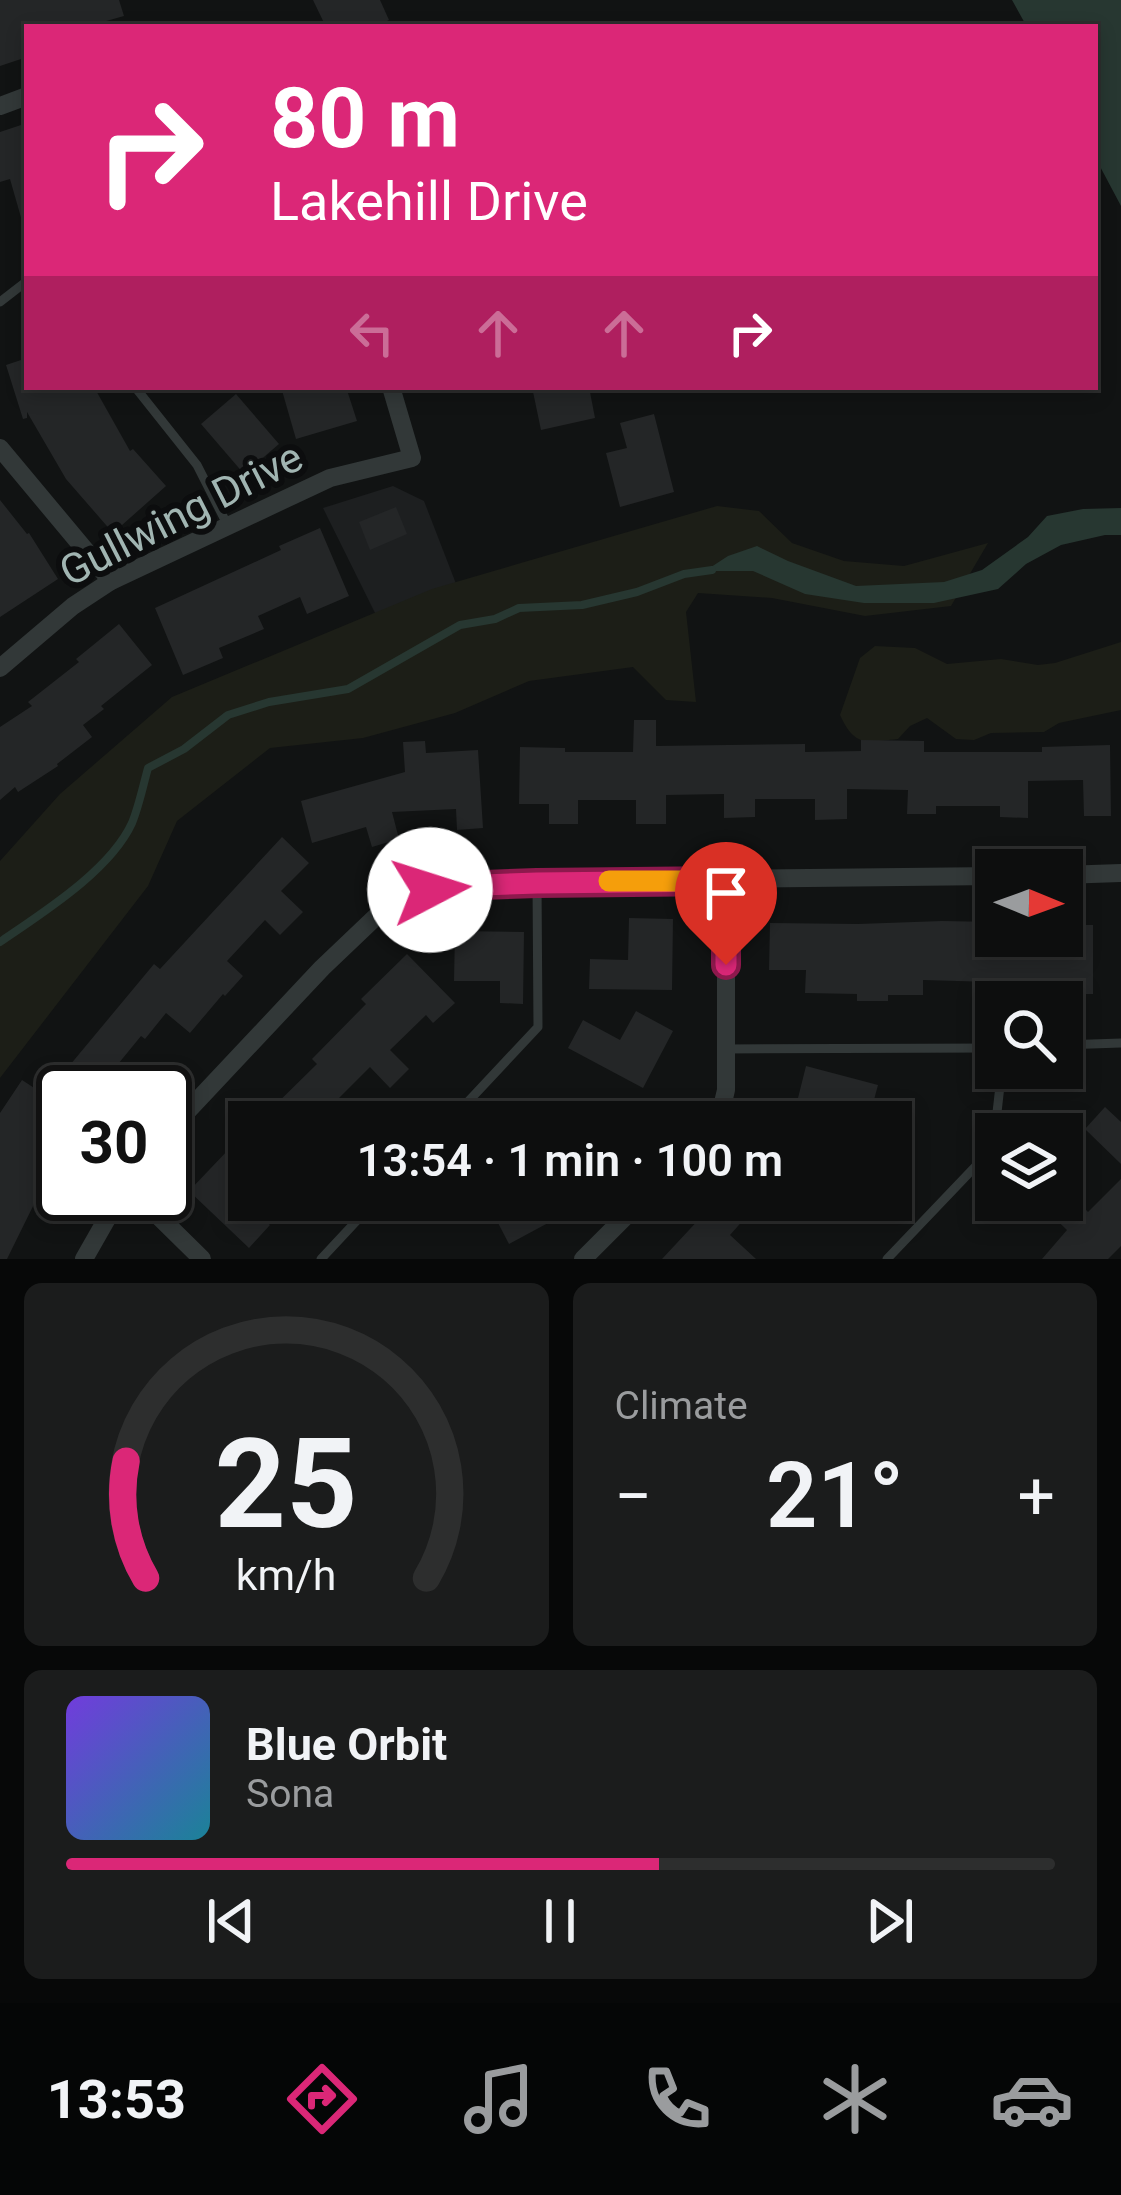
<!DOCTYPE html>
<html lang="en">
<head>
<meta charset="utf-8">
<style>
	:root { --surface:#0d0e0e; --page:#1b1c1c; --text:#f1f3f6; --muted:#9a9c9e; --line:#2d2e2e; --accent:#db2777 }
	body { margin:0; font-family:Roboto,sans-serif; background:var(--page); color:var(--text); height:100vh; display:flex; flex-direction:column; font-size:45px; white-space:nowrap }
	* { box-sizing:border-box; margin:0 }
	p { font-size:39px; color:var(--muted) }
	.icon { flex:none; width:66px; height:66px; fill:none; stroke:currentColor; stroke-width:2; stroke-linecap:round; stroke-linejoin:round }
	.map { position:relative; height:1259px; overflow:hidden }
	.side { display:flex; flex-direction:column; gap:24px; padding:24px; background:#070808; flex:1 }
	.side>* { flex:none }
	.banner { position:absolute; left:24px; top:24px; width:1074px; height:366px; border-radius:0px; box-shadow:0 6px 18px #0003,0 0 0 3px var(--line); background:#db2777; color:#fff; overflow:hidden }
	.needle { width:78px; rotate:91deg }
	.tools { position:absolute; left:975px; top:849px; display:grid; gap:24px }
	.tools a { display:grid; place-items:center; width:108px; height:108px; border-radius:0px; background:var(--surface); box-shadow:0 6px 18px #0003,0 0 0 3px var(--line); font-size:60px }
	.speed { position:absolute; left:36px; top:1065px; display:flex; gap:24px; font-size:60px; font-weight:700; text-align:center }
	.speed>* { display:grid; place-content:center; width:156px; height:156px; border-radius:50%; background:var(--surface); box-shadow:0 6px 18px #0003,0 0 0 3px var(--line); line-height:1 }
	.speed .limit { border:6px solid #111; border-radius:18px; background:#fff; color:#111 }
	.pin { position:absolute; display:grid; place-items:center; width:102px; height:102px; color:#fff; margin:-123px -51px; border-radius:50% 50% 50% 0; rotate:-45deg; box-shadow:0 0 12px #0007 }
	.pin .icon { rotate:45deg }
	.me { position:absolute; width:132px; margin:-66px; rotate:85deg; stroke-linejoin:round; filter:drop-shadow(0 0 9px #0008) }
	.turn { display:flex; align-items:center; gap:42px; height:252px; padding:0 48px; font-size:54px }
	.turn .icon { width:156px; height:156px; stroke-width:2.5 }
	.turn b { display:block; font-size:84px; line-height:102px }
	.lanes { display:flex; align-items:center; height:114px; padding:0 48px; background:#0003; justify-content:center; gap:60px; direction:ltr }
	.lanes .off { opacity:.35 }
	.big { font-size:90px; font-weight:600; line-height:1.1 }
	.side .tile { flex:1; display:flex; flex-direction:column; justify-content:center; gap:18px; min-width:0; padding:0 42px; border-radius:18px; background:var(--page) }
	.side .dial { align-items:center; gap:0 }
	.dial svg { height:312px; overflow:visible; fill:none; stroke:var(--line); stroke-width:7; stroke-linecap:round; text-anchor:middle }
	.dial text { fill:var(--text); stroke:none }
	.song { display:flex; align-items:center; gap:36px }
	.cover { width:144px; height:144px; border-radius:18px; background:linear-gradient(135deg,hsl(260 70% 55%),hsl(190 70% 35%)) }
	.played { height:12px; border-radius:6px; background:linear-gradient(90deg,var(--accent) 60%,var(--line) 60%) }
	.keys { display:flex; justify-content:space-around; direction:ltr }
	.heat { display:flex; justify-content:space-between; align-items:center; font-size:66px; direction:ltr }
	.side .tiles { flex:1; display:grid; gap:24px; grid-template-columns:1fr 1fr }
	.tile:last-child { grid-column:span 2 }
	.trip { position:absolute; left:228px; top:1101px; width:684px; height:120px; border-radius:0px; background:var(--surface); box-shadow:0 6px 18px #0003,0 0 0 3px var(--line); font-weight:600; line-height:120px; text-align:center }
	.menu { display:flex; height:192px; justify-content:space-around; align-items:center; background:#050606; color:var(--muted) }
	.menu .icon { width:84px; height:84px }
	.menu .on { color:var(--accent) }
	.menu b { font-size:54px; color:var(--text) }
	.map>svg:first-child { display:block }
</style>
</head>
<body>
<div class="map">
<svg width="1121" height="1259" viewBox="0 0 1121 1259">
	<rect width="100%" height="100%" fill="#111313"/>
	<polygon fill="#1d1f20" points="393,486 424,501 460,594 380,623 323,508"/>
	<g fill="#1c1e17">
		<polygon points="717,506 759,511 792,543 844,561 904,566 988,543 951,606 865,616 772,598 698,593 686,612 696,702 666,700 633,667 529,681 455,713 363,738 270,748 177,821 148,886 0,1078 0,861 60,794 172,697 432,589"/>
		<path d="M1121,642V710L1059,723L1044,732L991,733L974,740L956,739L927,718L910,726L898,739C867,742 855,748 840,715L860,658L875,646L915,648L947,664L1001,659L1038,665L1055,663Z"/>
	</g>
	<g fill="#273731">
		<polygon points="1012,0 1121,0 1121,206 1095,157 1095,27 1027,27"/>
		<polygon points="1121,508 1121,535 1105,535 1061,545 1026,564 998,589 934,603 864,603 805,594 753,571 705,571 728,556 757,546 788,561 856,586 944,582 982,570 1028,537 1047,516 1083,509"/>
	</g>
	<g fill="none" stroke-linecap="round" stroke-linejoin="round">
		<path stroke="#273731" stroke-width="8" d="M0,942C42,913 110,871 132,823C139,806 143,786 148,768L184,749L228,715L269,702L348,689L460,625L495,619L519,608L582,605L637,592L684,574L712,570"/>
	</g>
	<g fill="#242627">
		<polygon points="0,0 119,0 124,16 85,27 27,27 27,57 0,66"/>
		<polygon points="313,0 380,0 389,20 374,27 326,27"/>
		<polygon points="21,125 27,144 27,220 22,221 10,179 0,182 0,132"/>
		<polygon points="27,358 27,387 94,387 130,451 133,449 166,486 113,533 66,479 27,412 27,418 23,419 6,365"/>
		<polygon points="281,387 346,387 357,421 296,439"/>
		<polygon points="532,387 589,387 595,418 541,430"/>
		<polygon points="236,394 279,444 244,474 201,424"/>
		<polygon points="654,414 674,492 620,507 606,453 627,448 620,423"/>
		<polygon points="0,500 27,534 29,533 58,579 0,617"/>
		<polygon points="396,507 407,534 370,550 359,522"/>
		<polygon points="320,528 349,596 307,614 300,597 258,616 264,629 219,648 223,658 183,675 155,608 281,550 279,546"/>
		<polygon points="119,624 152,665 101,706 104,709 83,725 92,737 57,764 58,766 18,792 15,787 0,800 0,727 32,706 28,702 79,662 76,659"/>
		<polygon points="634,720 656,720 656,746 805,744 805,752 861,751 861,740 924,741 924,752 1042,752 1042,747 1110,745 1111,816 1084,816 1083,780 1028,781 1028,818 1000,817 1000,806 936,806 936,814 907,814 908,790 847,789 847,819 815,820 815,799 755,799 755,817 724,818 724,794 666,795 666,824 636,824 636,800 578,800 578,824 549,824 549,804 519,804 520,747 565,748 565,752 633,752"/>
		<polygon points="425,741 426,753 478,750 483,828 457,830 456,809 392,812 399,839 372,847 366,827 312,843 301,801 405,772 403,742"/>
		<polygon points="282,837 309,863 281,891 303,912 280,935 265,920 227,961 243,976 225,996 223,994 190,1033 166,1013 145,1039 141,1036 105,1080 119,1092 63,1092 63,1106 37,1143 62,1160 39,1194 7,1259 0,1259 0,1113 22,1080 45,1095 154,964 160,969"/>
		<polygon points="629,918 673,919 672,990 589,989 590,959 628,960"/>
		<polygon points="942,921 996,922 996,936 1062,936 1062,925 1093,925 1093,994 1027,994 1027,983 923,980 923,995 888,995 888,1001 857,1001 857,994 805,993 806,970 769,970 770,923 858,924"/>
		<polygon points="455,931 524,932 523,1004 500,1003 500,981 454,981"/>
		<polygon points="407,954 455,1003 433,1023 426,1015 390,1050 409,1069 390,1088 370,1067 328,1109 341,1122 258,1122 317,1064 312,1059 366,1004 361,999"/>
		<polygon points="636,1011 673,1031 643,1088 568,1048 583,1020 620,1040"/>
		<polygon points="806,1066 878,1085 868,1122 792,1122"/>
		<polygon points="1105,1107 1121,1122 1121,1164 1085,1129"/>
		<polygon points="230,1148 249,1166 249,1205 270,1225 249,1248 189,1191"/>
		<polygon points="1121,1179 1121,1246 1108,1259 1042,1259 1067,1230 1036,1200 1062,1200 1062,1185 1088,1212"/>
		<polygon points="486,1200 552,1200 561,1216 509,1244"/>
		<polygon points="717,1200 761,1200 730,1235 756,1259 662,1259"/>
	</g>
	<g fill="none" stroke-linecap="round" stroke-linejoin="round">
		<g stroke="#323838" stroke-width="9">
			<polyline points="0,302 27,281"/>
			<polyline points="135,387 197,465 227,524"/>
			<polyline points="1062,1045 1121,1043"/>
			<polyline points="726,1049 996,1048"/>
			<polyline points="449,1122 538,1027 537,883"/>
			<polyline points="321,1259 376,1200"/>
			<polyline points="887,1259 993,1148 1002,1068"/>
		</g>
		<g stroke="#323838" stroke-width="18">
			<polyline points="0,106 27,96"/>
			<polyline points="0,448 111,581"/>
			<polyline points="0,668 73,606 111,581 330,478 412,458 391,387"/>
			<polyline points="1062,875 1121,873"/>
			<polyline points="710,1122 722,1107 726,1090 726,881"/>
			<polyline points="165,1135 322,968 385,908 405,895 456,886 634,880 996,876"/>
			<polyline points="136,1194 202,1259"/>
			<polyline points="84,1259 121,1194"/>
			<polyline points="583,1259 642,1200"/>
		</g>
	</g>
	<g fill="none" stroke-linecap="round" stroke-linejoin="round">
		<g stroke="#8e194d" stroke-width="30">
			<polyline id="route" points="430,890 455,886 537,883 726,881 726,965"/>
		</g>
		<use href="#route" stroke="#db2777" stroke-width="21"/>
		<polyline stroke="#f59e0b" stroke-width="21" points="609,881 685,881"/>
	</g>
	<g text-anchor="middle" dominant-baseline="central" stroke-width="12" stroke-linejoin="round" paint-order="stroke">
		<g font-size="42" fill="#a1b5b2" stroke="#0c0d0e">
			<text transform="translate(181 514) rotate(-27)">Gullwing Drive</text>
		</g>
	</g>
</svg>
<div class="tools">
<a><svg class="needle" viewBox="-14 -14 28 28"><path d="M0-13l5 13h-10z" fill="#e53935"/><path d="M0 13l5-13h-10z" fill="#9a9c9e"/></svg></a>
<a><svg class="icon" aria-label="search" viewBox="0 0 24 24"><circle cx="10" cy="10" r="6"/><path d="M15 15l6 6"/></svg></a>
<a><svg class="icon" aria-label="layers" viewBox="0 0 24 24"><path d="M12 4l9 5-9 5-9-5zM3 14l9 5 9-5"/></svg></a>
</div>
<div class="speed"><div class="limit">30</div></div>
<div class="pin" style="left:726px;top:965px;background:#d93025"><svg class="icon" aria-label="arrive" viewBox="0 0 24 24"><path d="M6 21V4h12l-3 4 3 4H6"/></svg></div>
<svg class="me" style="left:430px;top:890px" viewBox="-20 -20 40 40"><circle r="19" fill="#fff"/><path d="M0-13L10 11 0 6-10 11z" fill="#db2777"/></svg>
<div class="trip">13:54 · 1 min · 100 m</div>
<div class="banner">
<div class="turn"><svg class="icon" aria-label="right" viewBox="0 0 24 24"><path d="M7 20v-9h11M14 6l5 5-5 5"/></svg><div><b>80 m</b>Lakehill Drive</div></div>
<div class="lanes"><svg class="icon off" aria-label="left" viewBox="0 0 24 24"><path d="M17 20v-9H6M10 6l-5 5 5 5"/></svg><svg class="icon off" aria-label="ahead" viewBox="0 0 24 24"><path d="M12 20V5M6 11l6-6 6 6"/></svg><svg class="icon off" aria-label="ahead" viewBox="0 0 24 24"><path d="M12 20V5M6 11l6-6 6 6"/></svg><svg class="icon" aria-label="right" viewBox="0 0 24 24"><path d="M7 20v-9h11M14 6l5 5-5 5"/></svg></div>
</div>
</div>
<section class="side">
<div class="tiles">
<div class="tile dial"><svg viewBox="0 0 100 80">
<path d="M14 69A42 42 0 1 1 86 69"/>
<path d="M14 69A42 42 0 0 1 9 39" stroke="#db2777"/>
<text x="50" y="56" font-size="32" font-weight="700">25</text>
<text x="50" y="72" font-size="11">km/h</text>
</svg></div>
<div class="tile"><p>Climate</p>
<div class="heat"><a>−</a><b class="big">21°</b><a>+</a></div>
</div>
<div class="tile">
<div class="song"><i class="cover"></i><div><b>Blue Orbit</b><p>Sona</p></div></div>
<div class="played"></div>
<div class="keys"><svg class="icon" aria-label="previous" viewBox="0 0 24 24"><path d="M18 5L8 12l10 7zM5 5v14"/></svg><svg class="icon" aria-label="pause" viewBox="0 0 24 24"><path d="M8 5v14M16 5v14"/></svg><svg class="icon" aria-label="next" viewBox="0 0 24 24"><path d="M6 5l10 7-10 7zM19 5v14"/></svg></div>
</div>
</div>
</section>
<nav class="menu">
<b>13:53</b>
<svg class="icon on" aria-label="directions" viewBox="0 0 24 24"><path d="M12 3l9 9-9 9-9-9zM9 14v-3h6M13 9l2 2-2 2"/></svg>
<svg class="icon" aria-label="music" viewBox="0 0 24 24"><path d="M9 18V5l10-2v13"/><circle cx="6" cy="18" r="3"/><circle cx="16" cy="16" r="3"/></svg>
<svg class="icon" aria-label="phone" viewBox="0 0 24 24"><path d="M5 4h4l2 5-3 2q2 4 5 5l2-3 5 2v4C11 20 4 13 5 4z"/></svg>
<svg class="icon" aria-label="climate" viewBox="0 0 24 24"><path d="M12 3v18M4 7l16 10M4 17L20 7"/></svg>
<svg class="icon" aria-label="car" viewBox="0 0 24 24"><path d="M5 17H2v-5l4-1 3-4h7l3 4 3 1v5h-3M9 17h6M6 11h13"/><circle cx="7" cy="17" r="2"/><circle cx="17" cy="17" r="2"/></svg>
</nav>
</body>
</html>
